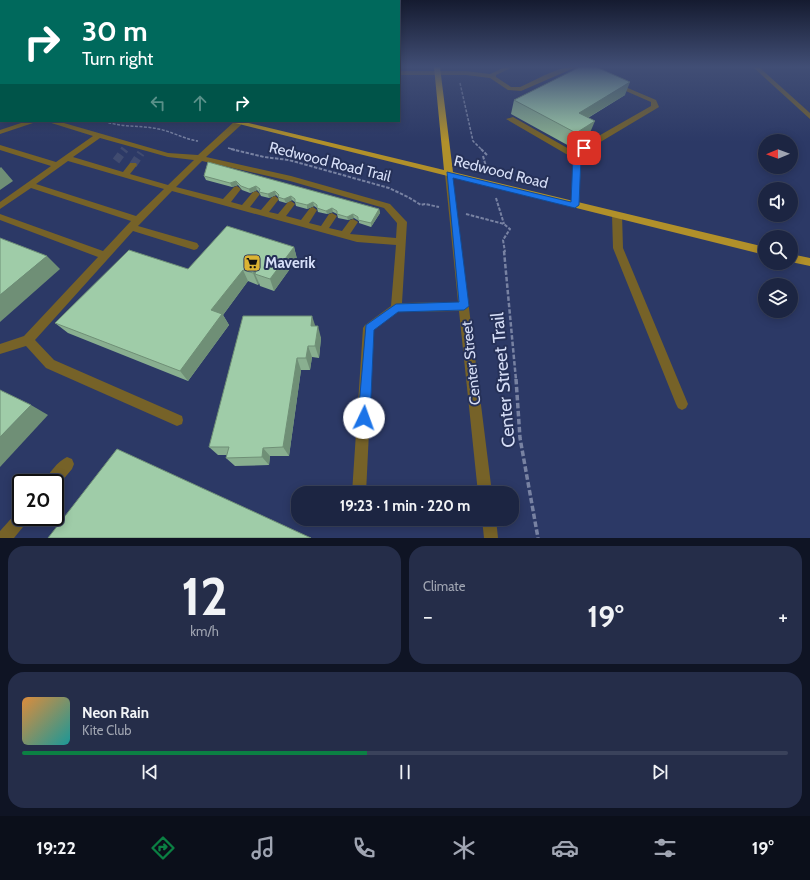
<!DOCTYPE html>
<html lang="en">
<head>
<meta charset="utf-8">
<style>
	:root { --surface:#1c2542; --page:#252d49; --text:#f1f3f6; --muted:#a0a5b2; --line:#3a425b; --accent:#0b8043 }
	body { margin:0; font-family:Cabin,sans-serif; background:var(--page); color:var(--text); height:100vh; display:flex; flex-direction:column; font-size:15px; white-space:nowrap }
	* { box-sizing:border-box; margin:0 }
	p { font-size:13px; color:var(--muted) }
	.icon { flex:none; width:22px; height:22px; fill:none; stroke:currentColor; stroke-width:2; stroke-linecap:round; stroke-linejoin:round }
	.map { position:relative; height:538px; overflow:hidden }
	.side { display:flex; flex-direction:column; gap:8px; padding:8px; background:#0f1424; flex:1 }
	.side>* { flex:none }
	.banner { position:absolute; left:0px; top:0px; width:400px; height:122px; box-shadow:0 2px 10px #0003,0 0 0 1px var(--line); background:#00695c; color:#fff; overflow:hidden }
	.needle { width:26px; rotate:269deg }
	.tools { position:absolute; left:758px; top:134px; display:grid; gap:8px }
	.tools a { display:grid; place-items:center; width:40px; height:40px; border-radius:50%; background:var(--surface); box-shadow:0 2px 10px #0003,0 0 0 1px var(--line); font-size:20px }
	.speed { position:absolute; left:12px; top:474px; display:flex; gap:8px; font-size:20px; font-weight:700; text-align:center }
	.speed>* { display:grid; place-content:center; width:52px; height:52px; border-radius:50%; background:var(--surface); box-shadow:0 2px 10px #0003,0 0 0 1px var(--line); line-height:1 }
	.speed .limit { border:2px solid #111; border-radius:6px; background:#fff; color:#111 }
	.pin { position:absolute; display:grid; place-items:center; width:34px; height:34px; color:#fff; margin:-17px; border-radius:8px; box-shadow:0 2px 6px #0006 }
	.me { position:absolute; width:44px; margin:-22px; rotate:3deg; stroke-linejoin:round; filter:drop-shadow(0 0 3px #0008) }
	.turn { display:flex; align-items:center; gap:14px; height:84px; padding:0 16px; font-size:18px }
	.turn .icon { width:52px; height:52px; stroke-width:2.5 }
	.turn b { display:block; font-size:28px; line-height:34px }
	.lanes { display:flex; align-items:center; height:38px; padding:0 16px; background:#0003; justify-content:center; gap:20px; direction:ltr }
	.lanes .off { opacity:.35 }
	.big { font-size:30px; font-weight:800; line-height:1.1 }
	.side .tile { flex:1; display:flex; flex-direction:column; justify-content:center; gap:6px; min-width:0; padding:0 14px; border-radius:16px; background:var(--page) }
	.side .dial { align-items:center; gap:0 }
	.dial b { font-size:52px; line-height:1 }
	.song { display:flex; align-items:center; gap:12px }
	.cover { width:48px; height:48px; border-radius:6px; background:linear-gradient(135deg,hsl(30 70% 55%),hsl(180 70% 35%)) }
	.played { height:4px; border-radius:2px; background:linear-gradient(90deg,var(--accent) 45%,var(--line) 45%) }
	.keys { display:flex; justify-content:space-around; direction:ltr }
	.heat { display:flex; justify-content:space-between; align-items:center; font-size:22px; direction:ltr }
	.side .tiles { flex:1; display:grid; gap:8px; grid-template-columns:1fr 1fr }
	.tile:last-child { grid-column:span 2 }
	.trip { position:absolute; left:291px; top:486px; width:228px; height:40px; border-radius:16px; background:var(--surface); box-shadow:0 2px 10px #0003,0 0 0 1px var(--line); font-weight:800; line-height:40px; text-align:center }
	.dock { display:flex; height:64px; justify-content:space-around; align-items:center; background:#0b0f1a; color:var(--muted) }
	.dock .icon { width:28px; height:28px }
	.dock .on { color:var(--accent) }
	.dock b { font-size:18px; color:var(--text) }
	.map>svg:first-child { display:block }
</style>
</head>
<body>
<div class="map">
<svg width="810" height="538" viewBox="0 0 810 538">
	<rect width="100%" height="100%" fill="#263158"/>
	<path fill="#2c3966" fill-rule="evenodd" d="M0,67L1,121H399V67H810V538H0ZM765,141H791V167H765ZM765,189H791V215H765ZM765,237H791V263H765ZM765,285H791V311H765ZM21,483H55V517H21ZM298,493H512V519H298Z"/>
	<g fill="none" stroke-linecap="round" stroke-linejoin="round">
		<g stroke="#404b70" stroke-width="8" stroke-dasharray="8 4.5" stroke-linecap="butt">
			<polyline points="116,161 125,149"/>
			<polyline points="133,165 141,153"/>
		</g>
		<g stroke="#7882a2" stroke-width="1.5" stroke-dasharray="3 1.5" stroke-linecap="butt">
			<polyline points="460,83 473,141 482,150"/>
			<path d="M104,121C122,128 141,125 159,129C173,132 184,139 198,141"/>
			<polyline points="228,148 235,150"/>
		</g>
		<g stroke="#7882a2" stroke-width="2" stroke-dasharray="3.5 1.5" stroke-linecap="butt">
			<polyline points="231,149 264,157 289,160 389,188 408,197 421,205 425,204 439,207"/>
			<polyline points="481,149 487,155"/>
			<polyline points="483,156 487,170"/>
			<polyline points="496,198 504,224"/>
			<polyline points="466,214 504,224 510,229 503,240 505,252"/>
		</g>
		<polyline stroke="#7882a2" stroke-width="2.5" stroke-dasharray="4.5 2" stroke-linecap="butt" points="504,251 516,380"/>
		<polyline stroke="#7882a2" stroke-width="3.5" stroke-dasharray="5.5 2.5" stroke-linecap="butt" points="516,379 520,438 538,538"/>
		<g fill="#766228" fill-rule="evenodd">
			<path d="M505,67H513L496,75V77L511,87H520C541,78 573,56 594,73L591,75L574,68L521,91L508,90L490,78L466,75H399V71H466L490,74Z"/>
			<polygon points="753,67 759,67 810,113 810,119"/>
			<polygon points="612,83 616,83 656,100 659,107 587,150 581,157 579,205 578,207 572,207 571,205 573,158 506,119 513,117 576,153 581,146 651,106 651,102 612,85"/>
			<polygon points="27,121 39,121 0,134 0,130"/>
			<path d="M45,121H57L168,153L198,155L235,121H241V125L206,157L291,176L390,204L405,220L407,222L402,303L458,302L445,174L446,172H452L492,493H478L459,311L398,312L374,330L366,493H352L363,328L365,325L391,306L396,245L357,242L172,191L138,226L197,243L199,246L197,249L194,250L133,231L35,340L54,360L182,416L183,420L182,424L177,426L46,368L26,346L0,354V344L24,336L98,257L0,220V214L103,251L131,221L31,188L0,209V202L51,166L0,150V145L56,162L93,136ZM100,138L168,157L194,160L168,185L130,174L137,165L136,163H130L123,172L73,157ZM68,161L164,189L136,216L36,184ZM202,161L290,181L384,208L397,223L396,238L350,234L358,222L353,219L350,220L342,231L329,228L337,216L332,213L329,214L321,226L309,223L317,210L313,207L310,208L301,220L286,216L295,204L291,201L288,202L278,214L269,212L279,199L275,196L272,197L261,210L250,207L260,194L256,191L253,192L242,205L231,202L241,189L237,186L234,187L223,199L176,187Z"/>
			<polygon points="617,212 622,215 623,248 688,404 686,408 682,410 678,408 676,404 613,248 612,215"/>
			<path d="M67,457L72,459L74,464L72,469L56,488L55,483H44C48,474 58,461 67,457Z"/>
			<polygon points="21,510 21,517 29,517 27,522 14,538 0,538 0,531 17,512"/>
			<polygon points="482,519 496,519 498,538 484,538"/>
		</g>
		<g fill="#b1902a" fill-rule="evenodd">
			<polygon points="434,67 440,67 453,172 765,247 765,255 227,121 240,121 444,170"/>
			<rect x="0" y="71" width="1" height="5"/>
			<polygon points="791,254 810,258 810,266 791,262"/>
		</g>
	</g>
	<g fill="#89af90">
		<polygon points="625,95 588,118 589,135 571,147 511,114 514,100"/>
		<polygon points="208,162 379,209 380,213 371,227 359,223 359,221 354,218 348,220 338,218 337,214 333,212 327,214 318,212 317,208 314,206 307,209 296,206 295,202 292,200 286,203 279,201 278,197 276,195 269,198 261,196 259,192 257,190 250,193 242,190 238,185 232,187 206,180 204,176"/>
		<polygon points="294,247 297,259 274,291 260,286 259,283 258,285 248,281 223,315 229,325 188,381 68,333 55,323 188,269"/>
		<polygon points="315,326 321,338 319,358 312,357 310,370 301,370 289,456 270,456 269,465 235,466 226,458 227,455 218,455 209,447"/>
	</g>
	<g fill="#6f8f76">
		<polygon points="630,82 625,95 574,126 579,113"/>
		<polygon points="595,121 589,135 571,147 576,133"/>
		<polygon points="1,167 13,181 0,190 0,168"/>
		<polygon points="236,181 238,185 232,187 230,183"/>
		<polygon points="256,186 257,190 250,193 249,189"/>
		<polygon points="275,191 276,195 269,198 268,194"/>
		<polygon points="291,196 292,200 286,203 284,199"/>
		<polygon points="313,202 314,206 307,209 307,205"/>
		<polygon points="332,208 333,212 327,214 326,211"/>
		<polygon points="379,209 380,213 371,227 371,223"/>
		<polygon points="353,214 354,218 348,220 347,217"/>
		<polygon points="294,247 297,259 274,291 270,279"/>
		<polygon points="47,256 60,269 0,322 0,295"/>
		<polygon points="257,268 255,274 259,283 258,285 253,273"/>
		<polygon points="243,270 248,281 223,315 229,325 188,381 180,371 211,310"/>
		<polygon points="312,316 316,328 311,326"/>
		<polygon points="318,326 321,338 319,358 315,346"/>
		<polygon points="308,346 312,357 310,370 306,358"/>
		<polygon points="297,358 301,370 289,456 283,447"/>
		<polygon points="31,405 48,415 0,467 0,437"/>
		<polygon points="263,448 270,456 269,465 262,457"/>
	</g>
	<g fill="#9fcca8" stroke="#6f8f76">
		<polygon points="580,67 596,67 630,82 579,113 595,121 576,133 514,100"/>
		<polygon points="208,162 379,209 371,223 358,220 358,217 353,214 347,217 337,214 337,211 332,208 326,211 317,208 317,205 313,202 307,205 295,202 295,199 291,196 284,199 278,197 279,195 275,191 268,194 259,192 260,189 256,186 249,189 241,186 236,181 230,183 204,176"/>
		<polygon points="227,226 294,247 270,279 255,274 257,268 253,273 243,270 211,310 222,314 180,371 55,323 129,250 188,269"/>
		<polygon points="0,238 47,256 0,295"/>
		<polygon points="243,316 312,316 311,326 318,326 315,346 308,346 306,358 297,358 283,447 263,448 262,457 226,458 229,447 209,447"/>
		<polygon points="0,390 31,405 0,437"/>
		<polygon points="117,449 311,538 48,538"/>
	</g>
	<linearGradient id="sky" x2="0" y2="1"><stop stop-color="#151b30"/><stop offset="0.47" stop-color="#414e75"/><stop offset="1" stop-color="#414e75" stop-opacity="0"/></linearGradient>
	<rect width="810" height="142" fill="url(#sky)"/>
	<polygon fill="#1a73e8" stroke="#114b97" points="582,147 588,148 581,157 579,205 575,208 453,178 469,306 464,310 398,312 374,330 370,418 368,422 364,424 360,422 358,418 366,325 396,304 459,302 447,172 571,202 573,157"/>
	<defs>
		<g id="supermarket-square" transform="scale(0.9)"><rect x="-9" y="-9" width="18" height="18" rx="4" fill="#dbb333" stroke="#263158"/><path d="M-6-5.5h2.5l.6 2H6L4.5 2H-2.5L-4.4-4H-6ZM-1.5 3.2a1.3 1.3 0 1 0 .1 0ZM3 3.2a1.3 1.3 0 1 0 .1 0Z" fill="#111"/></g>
	</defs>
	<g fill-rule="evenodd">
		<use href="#supermarket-square" x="252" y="263"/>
	</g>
	<g text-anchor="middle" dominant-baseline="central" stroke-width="4" stroke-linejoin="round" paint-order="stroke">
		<g font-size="15" fill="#d6def7" stroke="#263158">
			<text transform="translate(330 162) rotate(14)">Redwood Road Trail</text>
			<text transform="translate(501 172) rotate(14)">Redwood Road</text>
			<text transform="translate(471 363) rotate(-96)">Center Street</text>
		</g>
		<g font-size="15" font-weight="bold" fill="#d6def7" stroke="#263158" text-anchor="start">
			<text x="265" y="263">Maverik</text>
		</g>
		<g font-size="18" fill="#d6def7" stroke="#263158">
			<text transform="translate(503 380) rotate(-95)">Center Street Trail</text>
		</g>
	</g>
</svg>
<div class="tools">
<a><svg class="needle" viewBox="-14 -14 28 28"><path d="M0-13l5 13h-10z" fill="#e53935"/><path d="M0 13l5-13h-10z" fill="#a0a5b2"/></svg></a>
<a><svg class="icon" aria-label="sound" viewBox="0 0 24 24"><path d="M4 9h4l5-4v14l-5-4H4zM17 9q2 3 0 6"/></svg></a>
<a><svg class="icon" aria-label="search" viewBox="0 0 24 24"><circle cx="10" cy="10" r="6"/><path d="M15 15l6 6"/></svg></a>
<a><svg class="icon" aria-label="layers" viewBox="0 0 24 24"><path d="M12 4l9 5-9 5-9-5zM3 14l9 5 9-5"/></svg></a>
</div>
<div class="speed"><div class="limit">20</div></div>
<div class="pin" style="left:584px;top:148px;background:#d93025"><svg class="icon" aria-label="arrive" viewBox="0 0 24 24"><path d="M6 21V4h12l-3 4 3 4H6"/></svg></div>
<svg class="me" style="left:364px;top:418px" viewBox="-20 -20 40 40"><circle r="19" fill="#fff"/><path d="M0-13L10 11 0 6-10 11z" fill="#1a73e8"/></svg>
<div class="trip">19:23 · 1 min · 220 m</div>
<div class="banner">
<div class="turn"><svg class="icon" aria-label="right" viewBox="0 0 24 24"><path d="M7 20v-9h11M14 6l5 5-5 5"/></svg><div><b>30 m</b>Turn right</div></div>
<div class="lanes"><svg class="icon off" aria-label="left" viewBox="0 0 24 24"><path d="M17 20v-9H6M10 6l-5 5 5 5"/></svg><svg class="icon off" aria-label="ahead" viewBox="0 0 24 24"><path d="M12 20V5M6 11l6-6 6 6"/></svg><svg class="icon" aria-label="right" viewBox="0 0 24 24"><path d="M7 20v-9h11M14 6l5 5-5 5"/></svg></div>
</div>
</div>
<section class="side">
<div class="tiles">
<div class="tile dial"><b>12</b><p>km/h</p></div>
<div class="tile"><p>Climate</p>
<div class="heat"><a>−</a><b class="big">19°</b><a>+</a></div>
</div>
<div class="tile">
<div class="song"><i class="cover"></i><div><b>Neon Rain</b><p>Kite Club</p></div></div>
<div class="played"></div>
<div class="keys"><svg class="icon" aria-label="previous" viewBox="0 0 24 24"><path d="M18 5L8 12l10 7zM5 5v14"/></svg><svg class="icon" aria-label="pause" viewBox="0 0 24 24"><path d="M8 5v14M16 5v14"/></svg><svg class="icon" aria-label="next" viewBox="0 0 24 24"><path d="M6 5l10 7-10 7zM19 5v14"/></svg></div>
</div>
</div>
</section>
<nav class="dock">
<b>19:22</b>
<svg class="icon on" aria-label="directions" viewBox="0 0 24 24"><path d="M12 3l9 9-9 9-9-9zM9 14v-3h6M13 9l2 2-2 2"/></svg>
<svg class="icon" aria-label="music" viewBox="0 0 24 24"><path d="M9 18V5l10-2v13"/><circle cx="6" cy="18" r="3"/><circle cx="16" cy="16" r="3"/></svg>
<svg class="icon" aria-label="phone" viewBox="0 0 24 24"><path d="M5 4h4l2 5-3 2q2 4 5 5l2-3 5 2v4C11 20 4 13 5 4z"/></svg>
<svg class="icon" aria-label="climate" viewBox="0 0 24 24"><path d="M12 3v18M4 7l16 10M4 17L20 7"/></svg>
<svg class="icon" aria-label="car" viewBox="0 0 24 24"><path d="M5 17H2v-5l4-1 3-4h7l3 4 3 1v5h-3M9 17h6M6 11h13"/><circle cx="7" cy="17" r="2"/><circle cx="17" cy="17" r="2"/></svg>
<svg class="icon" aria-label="filters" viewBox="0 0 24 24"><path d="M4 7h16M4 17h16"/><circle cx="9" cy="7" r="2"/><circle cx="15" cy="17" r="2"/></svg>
<b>19°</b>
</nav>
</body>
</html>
